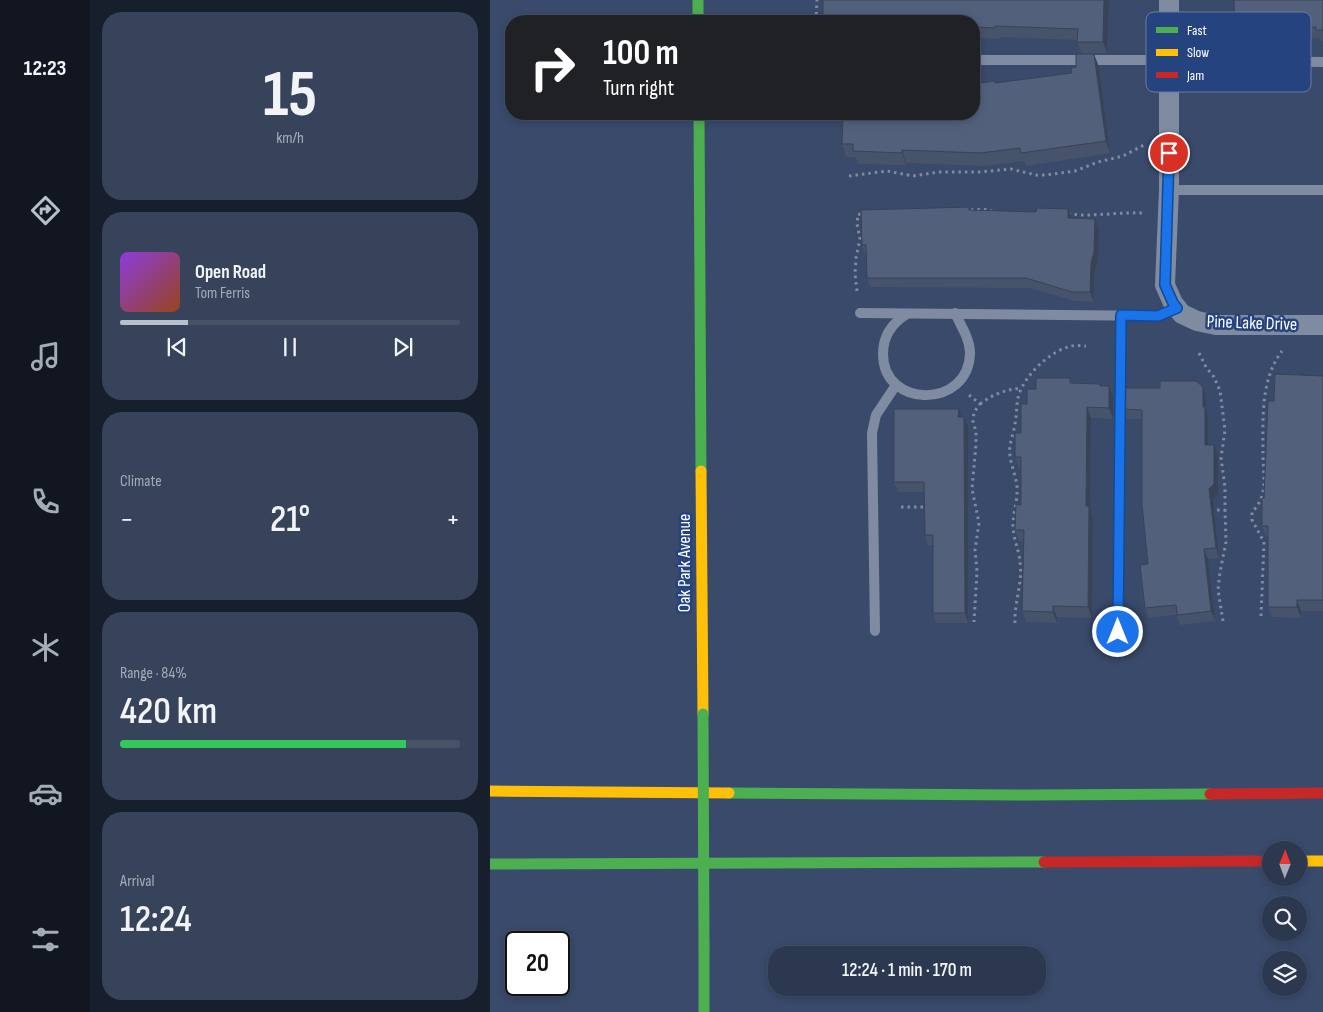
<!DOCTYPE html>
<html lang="en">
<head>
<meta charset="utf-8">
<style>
	:root { --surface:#2b3850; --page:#37435a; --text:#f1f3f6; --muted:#a6acb7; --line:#475267; --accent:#bac0cb }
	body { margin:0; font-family:"Sofia Sans Condensed",sans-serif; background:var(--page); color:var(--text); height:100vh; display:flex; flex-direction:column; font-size:19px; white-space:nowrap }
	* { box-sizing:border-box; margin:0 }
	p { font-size:16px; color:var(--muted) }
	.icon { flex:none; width:28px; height:28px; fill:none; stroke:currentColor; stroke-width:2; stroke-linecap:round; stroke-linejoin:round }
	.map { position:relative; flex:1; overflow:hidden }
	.drawer { display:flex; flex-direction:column; gap:12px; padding:12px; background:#181f2c; width:400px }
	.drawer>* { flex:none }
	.hud { position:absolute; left:15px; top:15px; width:475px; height:105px; border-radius:20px; box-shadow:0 2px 8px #0003,0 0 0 1px var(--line); background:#202124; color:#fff; overflow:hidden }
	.needle { width:32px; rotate:1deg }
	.fabs { position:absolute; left:772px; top:841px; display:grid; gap:10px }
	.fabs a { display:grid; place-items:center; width:45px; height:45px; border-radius:50%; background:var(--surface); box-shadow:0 2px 8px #0003,0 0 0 1px var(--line); font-size:25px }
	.speed { position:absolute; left:15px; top:931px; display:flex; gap:10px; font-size:25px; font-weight:700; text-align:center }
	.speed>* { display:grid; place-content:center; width:65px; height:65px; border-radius:50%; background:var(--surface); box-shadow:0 2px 8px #0003,0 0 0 1px var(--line); line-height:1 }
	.speed .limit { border:2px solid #111; border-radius:8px; background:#fff; color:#111 }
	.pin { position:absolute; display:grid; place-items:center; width:42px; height:42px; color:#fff; margin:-21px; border:2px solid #fff; border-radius:50%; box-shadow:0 1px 5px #0007 }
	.me { position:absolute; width:55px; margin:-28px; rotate:0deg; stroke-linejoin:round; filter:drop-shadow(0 0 4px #0008) }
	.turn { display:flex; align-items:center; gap:18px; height:105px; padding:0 15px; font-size:22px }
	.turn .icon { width:65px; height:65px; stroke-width:2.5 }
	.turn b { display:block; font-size:35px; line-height:42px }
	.big { font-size:38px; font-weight:600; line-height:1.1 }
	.drawer .tile { flex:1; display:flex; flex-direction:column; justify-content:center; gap:8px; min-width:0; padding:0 18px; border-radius:20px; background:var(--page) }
	.drawer .dial { align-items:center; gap:0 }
	.dial b { font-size:65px; line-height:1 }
	.song { display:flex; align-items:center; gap:15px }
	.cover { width:60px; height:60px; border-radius:8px; background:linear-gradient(135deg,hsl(270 70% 55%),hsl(20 70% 35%)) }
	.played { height:5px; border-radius:2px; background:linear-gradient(90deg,var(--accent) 20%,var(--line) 20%) }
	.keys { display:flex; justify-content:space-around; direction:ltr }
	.heat { display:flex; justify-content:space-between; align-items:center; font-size:28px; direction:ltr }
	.charge { height:8px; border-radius:4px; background:linear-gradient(90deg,#34c759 84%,var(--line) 0) }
	.trip { position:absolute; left:278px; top:946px; width:278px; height:50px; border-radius:20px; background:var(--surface); box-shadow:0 2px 8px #0003,0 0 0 1px var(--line); font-weight:600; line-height:50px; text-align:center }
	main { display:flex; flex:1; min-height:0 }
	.dock { display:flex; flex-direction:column; width:90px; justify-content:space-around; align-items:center; background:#111620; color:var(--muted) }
	.dock .icon { width:35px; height:35px }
	.dock .current { color:var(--accent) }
	.dock b { font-size:22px; color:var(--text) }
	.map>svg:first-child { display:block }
</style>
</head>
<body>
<main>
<nav class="dock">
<b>12:23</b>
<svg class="icon current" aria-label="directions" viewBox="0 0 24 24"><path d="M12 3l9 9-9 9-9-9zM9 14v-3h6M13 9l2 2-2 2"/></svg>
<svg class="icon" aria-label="music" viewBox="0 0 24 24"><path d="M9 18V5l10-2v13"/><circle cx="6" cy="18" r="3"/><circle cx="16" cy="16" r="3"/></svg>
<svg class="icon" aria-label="phone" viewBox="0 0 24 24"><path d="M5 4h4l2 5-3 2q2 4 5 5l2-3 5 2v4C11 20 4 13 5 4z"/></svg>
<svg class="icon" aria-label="climate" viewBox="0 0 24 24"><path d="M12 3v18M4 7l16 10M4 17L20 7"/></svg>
<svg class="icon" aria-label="car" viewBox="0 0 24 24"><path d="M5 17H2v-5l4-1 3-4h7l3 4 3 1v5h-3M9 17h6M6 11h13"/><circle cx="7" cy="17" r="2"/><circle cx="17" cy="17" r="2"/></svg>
<svg class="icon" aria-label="filters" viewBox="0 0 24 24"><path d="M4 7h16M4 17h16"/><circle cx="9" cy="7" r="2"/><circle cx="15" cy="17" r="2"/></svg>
</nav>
<section class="drawer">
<div class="tile dial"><b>15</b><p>km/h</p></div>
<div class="tile">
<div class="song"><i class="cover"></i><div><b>Open Road</b><p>Tom Ferris</p></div></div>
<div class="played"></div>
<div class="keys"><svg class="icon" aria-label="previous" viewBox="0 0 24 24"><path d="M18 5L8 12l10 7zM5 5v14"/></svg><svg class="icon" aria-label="pause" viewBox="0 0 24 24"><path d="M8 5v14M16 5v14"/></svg><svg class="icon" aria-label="next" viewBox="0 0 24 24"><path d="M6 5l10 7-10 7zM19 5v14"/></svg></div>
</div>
<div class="tile"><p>Climate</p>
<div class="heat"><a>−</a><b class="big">21°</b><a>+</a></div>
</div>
<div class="tile"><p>Range · 84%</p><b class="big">420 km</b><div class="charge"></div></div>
<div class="tile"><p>Arrival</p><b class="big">12:24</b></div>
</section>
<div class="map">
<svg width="833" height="1012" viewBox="0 0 833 1012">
	<rect width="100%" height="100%" fill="#394a6b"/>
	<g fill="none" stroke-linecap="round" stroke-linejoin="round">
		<g stroke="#7f8ba1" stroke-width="3" stroke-dasharray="2.5 4" stroke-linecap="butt">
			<polyline points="326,21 327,0"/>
			<polyline points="359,176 397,171 423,176 449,172 489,172 521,169 546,175 556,175 585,171 608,162 633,156 654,145"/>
			<polyline points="481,210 493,209 502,211"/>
			<path d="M578,214C603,217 627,212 652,213"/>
			<polyline points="367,291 365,274 366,258 370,239 367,224 368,214 373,215"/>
			<polyline points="709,353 716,367 724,377 730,391 735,430 731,458 735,487 735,510 722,510"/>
			<polyline points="479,395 490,404 484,412 483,421 486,432 486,444 482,489 489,523 485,550 487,571 484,622"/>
			<path d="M490,404C503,394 515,390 531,388"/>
			<polyline points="411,507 437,507"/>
			<path d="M771,616L774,542L762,520V512C779,495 773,476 773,454C773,420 770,380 792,351"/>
			<polyline points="733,621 728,590 730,572 736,542 735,510"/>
			<path d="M525,623C524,602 533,583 530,562C529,550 523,538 523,525C523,512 528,500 527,487C526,474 518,460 520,446C521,439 524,431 525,424C527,414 526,404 529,394C537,373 559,352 581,346C586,345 591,346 596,346"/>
		</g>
		<g stroke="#7f8ba1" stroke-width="10">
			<polyline points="484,60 679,60 833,62"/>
			<polyline points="679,190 833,190"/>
			<polyline points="370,313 668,316 687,308"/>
			<path d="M417,314C402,323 393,335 393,354C393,409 479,409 480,353C480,339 471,326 465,313"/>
			<polyline points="385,631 382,433 386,415 406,385"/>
			<polyline points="628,632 631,315"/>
		</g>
		<polyline stroke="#7f8ba1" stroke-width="20" points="679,0 679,190 675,285 683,303 692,314 707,321 726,325 833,325"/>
		<g stroke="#4caf50" stroke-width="11">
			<polyline points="208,0 208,21"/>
			<polyline points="209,114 211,471"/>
			<polyline points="239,793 539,795 720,794"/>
			<polyline points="0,864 554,862"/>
			<polyline points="214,944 214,1012"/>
		</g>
		<g stroke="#ffc107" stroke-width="11">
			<polyline points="211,471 213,714"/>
			<polyline points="0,791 239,793"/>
			<polyline points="809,861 833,861"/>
		</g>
		<g stroke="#c62828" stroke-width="11">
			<polyline points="720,794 833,793"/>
			<polyline points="554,862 781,861"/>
		</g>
		<polyline stroke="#4caf50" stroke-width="11" points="213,714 214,944"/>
	</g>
	<g fill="#47536a">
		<polygon points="333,0 619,0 617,53 591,53 587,40 509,37 509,39 484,38 484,21"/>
		<polygon points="744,0 833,0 833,41 831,41 830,38 776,40 776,53 749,53 745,42"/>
		<polygon points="609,67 620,153 536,166 534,161 495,166 416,163 416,165 368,164 365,157 356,157 352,144 506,83 582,73"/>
		<polygon points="479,207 480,210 546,212 578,209 582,218 609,229 608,262 604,273 604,302 585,301 539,288 380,287 377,278 376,255 375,255 372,245"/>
		<polygon points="833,376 833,611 811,611 811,618 782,617 778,607 778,536 776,536 772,526 774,498 784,401"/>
		<polygon points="580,378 582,383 611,386 623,398 623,419 601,418 600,509 603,518 602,618 567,617 567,623 536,622 532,611 534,542 529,541 525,530 531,505 531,468 529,468 525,457 537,404 546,389"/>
		<polygon points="713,387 716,397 716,411 718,417 718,445 728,455 728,494 723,499 729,558 718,559 725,621 690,625 687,615 658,618 655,608 658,564 652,419 637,419 633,409 670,388"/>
		<polygon points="472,417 478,427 478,623 446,623 443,613 443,545 438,545 435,535 434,492 408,492 404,482"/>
	</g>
	<g fill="#394356">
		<polygon points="614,0 619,0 617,53 613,42"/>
		<polygon points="772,28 776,40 776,53 772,41"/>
		<polygon points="604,54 609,67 620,153 616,141"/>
		<polygon points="412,150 416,163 416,165 412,153"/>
		<polygon points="578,209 582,218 578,218"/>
		<polygon points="605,219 609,229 608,262 604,273 604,302 600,292 601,263"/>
		<polygon points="619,386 623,398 623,419 619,408"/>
		<polygon points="713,387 716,397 716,411 718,417 718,454 715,445 713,407"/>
		<polygon points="597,407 601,418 600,509 603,518 602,618 598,607 596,506"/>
		<polygon points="469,409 472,418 468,417"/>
		<polygon points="474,417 478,427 478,623 475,613"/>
		<polygon points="724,445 728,455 728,494 723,499 729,558 726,548 719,489"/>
		<polygon points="714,549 718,559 725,621 721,611"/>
		<polygon points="807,600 811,611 811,618 807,607"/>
		<polygon points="563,606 567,617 567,623 563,612"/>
	</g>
	<g fill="#52607b" stroke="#394356">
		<polygon points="333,0 614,0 613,42 587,42 588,29 505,26 505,28 484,27 484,21 333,21"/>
		<polygon points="744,0 833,0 833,30 826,30 826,27 772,28 772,41 745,42"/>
		<polygon points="586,54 604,54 616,141 531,153 530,148 490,153 412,150 412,153 363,151 363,144 352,144 353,114 484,114 484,84 505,81 505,83 582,73 581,68 586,67"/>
		<polygon points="479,207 479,210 546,212 547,208 578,209 578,218 605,219 604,252 601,263 600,292 582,292 536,278 377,278 376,245 372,245 371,210"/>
		<polygon points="785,374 833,376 833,600 807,600 807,607 778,607 778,526 772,526 772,498 774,498 778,401 784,401"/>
		<polygon points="546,378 580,378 580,383 610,384 610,386 619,386 619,408 597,407 596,506 599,506 598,607 563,606 563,612 532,611 534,530 525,530 526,504 531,505 531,457 525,457 525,433 531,433 531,404 537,404 537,389 546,389"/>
		<polygon points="670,381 706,381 713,387 713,407 715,407 715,445 724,445 724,484 719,489 726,548 714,549 721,611 687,615 686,605 655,608 650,565 658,564 652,505 652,410 633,409 634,388 670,388"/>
		<polygon points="404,409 469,409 468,417 474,417 475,613 443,613 443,535 435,535 434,482 404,482"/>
	</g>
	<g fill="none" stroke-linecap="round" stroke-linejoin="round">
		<g stroke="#114b97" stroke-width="12">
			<polyline id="route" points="628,632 631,315 668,316 687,308 683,303 675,285 679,153"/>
		</g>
		<use href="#route" stroke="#1a73e8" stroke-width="9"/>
	</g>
	<g text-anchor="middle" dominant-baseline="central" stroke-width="5" stroke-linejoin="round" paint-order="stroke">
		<g font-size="18" fill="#fff" stroke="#25437f">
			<text transform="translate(762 323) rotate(2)">Pine Lake Drive</text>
			<text transform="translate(194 563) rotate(-90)">Oak Park Avenue</text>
		</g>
	</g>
	<rect x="656" y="12" width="165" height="80" rx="8" fill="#25437f" stroke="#667ba5" stroke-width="1"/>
	<rect x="666" y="27" width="22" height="6" fill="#4caf50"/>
	<rect x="666" y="49" width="22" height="7" fill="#ffc107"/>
	<rect x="666" y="72" width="22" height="6" fill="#c62828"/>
	<g font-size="14" fill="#fff">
		<text x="697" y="35">Fast</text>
		<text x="697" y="57">Slow</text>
		<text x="697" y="80">Jam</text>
	</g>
</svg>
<div class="fabs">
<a><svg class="needle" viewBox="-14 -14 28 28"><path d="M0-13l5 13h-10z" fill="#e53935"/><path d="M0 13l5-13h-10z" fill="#a6acb7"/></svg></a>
<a><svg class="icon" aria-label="search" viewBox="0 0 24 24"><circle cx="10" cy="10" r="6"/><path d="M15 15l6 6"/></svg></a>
<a><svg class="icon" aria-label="layers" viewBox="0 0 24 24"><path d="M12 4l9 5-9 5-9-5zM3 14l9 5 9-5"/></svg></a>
</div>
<div class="speed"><div class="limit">20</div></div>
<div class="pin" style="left:679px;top:153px;background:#d93025"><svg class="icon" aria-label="arrive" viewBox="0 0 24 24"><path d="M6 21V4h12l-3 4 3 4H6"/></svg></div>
<svg class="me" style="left:628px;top:632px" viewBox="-20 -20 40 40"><circle r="17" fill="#1a73e8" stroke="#fff" stroke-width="3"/><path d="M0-11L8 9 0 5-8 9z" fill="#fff"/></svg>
<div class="trip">12:24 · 1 min · 170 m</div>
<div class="hud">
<div class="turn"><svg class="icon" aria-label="right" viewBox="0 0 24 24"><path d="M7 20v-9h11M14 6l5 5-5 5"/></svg><div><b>100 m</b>Turn right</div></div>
</div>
</div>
</main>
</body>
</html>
